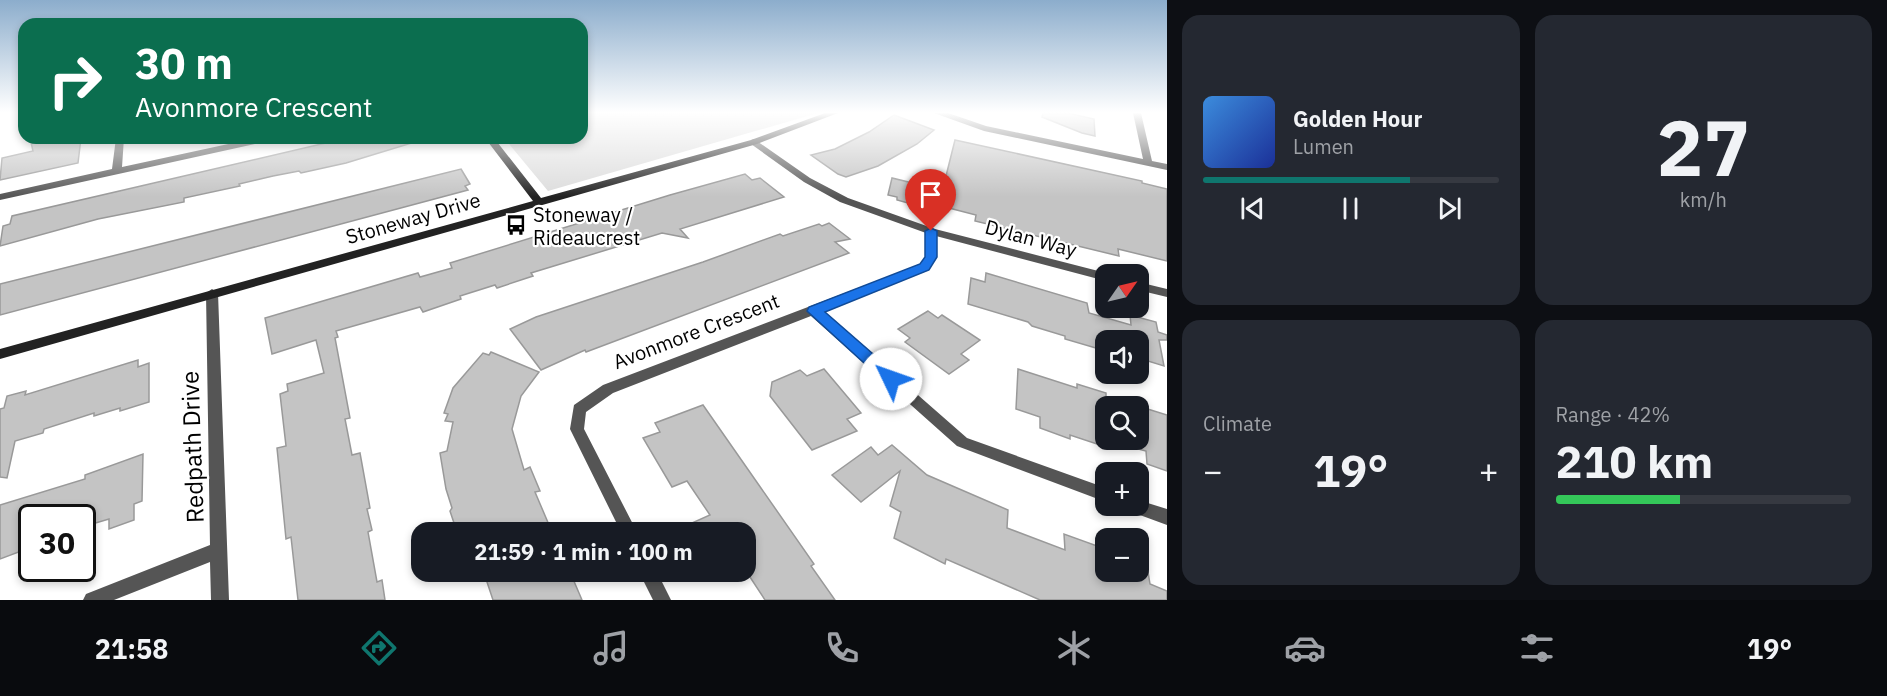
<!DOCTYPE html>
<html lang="en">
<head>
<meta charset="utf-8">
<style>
	:root { --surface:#171b24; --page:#242831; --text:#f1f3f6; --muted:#9ea1a6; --line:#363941; --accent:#0f766e }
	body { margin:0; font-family:"IBM Plex Sans",sans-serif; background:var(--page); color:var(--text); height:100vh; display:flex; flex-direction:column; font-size:22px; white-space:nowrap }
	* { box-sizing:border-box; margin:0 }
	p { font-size:20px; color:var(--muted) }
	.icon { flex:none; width:33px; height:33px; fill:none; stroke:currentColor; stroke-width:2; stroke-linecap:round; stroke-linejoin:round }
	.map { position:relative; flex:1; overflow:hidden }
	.details { display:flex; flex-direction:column; gap:15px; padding:15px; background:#0d0f14; width:720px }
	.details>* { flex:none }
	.banner { position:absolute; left:18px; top:18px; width:570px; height:126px; border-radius:18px; box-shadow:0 3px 9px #0003; background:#0b6e4f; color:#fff; overflow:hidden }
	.needle { width:39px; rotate:56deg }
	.fabs { position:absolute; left:1095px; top:264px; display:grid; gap:12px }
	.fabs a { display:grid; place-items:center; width:54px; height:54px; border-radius:12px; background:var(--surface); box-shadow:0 3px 9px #0003; font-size:30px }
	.speed { position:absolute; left:18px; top:504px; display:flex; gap:12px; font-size:30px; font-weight:700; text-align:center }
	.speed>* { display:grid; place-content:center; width:78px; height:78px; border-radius:50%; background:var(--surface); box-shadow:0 3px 9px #0003; line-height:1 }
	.speed .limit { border:3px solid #111; border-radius:9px; background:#fff; color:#111 }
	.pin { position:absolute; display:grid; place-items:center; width:51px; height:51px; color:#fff; margin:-62px -26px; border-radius:50% 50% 50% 0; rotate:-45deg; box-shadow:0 0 6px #0007 }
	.pin .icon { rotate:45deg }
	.me { position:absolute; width:66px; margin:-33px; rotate:312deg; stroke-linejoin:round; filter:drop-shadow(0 0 4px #0008) }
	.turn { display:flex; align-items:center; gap:21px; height:126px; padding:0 18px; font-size:27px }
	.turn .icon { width:78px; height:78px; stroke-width:2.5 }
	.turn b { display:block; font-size:42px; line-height:51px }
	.big { font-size:45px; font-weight:700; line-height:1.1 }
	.details .card { flex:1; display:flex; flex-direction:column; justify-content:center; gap:9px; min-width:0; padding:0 21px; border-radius:18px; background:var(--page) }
	.details .dial { align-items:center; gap:0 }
	.dial b { font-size:78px; line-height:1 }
	.song { display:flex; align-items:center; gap:18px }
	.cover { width:72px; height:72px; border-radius:9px; background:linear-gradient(135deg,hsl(210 70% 55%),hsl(230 70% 35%)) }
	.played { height:6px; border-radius:3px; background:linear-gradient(90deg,var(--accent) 70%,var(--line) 70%) }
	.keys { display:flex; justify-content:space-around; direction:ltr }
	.heat { display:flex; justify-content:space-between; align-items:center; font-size:33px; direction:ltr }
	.charge { height:9px; border-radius:4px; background:linear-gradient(90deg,#34c759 42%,var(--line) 0) }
	.details .tiles { flex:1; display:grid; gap:15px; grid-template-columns:repeat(2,1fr) }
	.trip { position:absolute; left:411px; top:522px; width:345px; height:60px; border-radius:18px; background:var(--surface); box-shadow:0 3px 9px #0003; font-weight:700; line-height:60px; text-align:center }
	.menu { display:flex; height:96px; justify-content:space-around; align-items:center; background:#090b0e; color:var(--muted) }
	.menu .icon { width:42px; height:42px }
	.menu .current { color:var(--accent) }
	.menu b { font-size:27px; color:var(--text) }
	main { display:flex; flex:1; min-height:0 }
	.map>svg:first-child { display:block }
</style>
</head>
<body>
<main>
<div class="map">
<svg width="1167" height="600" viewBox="0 0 1167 600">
	<rect width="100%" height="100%" fill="#fff"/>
	<polygon fill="#dcdcdc" points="582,113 818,113 548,191 504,138 582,138"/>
	<g fill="#c4c4c4" stroke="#999" stroke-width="1.5">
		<polygon points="1043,113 1068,113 1094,119 1095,136 1082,133 1042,117"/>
		<polygon points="894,115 934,130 917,144 878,166 846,177 838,174 811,155 835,149 869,132"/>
		<polygon points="30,138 81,138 78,163 0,180 2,158 33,151"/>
		<polygon points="347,138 415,138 415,142 346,163 301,173 299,171 273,176 239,184 240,186 184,198 184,202 98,219 0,246 3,226 10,224 12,216"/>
		<polygon points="955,140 1142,181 1142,183 1167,189 1167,261 1118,249 1119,256 975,221 976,215 945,207 944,213 897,200 897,197 888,195 892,178 929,187 931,181 944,184"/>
		<polygon points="461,169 470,184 465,186 468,190 0,315 0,284"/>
		<polygon points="745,174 752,180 760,178 784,197 680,229 688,238 662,233 531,273 533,276 497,288 495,285 460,296 461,299 423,312 420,307 336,331 338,337 335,338 350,418 345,419 352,455 360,453 370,508 367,509 372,530 368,532 377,582 382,580 385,600 298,600 291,537 286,539 277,448 286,446 280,394 288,391 287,384 324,373 316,340 272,354 265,318 418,273 420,277 452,268 450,263 670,195"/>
		<polygon points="829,223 850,239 835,242 849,253 586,352 585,350 541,370 510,329 536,317 703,262 780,234 783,236 819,224 822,226"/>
		<polygon points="986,273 1087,303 1089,313 1131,325 1130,315 1156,322 1158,332 1167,335 1167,340 1159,340 1164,366 1138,358 1138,340 1106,340 1106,351 1065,339 1065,336 1032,326 1028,322 968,304 971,278 985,282"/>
		<polygon points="928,311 938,318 942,315 980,340 961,354 969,360 949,374 905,342 910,338 898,329"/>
		<polygon points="491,352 539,372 521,396 512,429 524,470 530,467 540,491 535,492 552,532 457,532 450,511 452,508 446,489 440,453 447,451 453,422 445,421 448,414 444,413 453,388 483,353 489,355"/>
		<polygon points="138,360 138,367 149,363 149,402 120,411 120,408 94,416 94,413 44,429 43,433 15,441 7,478 0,477 0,409 4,408 7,396 26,391 25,395"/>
		<polygon points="824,369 861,413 847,419 857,431 812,450 770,396 772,382 800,370 807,376"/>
		<polygon points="1018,369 1077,388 1077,384 1106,393 1106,447 1070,435 1070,439 1040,428 1040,417 1016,409"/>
		<polygon points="703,405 814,564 811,566 835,600 765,600 746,571 746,532 672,532 710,515 687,481 672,487 643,438 660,432 655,423"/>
		<polygon points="1138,406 1167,415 1167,471 1147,464 1146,451 1138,449"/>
		<polygon points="892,445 927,475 1008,510 1007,528 1065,550 1064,534 1100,547 1102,572 1148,572 1150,584 1167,591 1167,600 1040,600 946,559 945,564 894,538 901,512 890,506 900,471 861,502 832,475 871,447 878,455"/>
		<polygon points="143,454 142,501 134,504 134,520 109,529 109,519 82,527 82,518 32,518 32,547 0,559 0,505 85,479 85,475"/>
		<polygon points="496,572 570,572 582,600 493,600 485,576"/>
	</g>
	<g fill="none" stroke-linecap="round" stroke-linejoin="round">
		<g fill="#555" fill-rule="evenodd">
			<polygon points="934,113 948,113 986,126 1143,159 1133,113 1141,113 1152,161 1167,164 1167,170 984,131"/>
			<polygon points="116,138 124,138 122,167 256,138 272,138 268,141 0,200 0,194 112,169"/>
			<polygon points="754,139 810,178 848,198 935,229 1110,274 1106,274 1106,281 936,236 937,257 929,270 822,311 967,438 1106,488 1106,502 957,446 811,316 613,393 586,412 584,429 637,532 621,532 570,429 574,405 603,385 921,264 925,257 926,233 840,202 804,182 751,144 751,140"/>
			<polygon points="1138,282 1167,289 1167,297 1138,290"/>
			<polygon points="212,289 218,293 229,600 211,600 210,562 114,600 83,600 86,594 210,545 206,293"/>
			<polygon points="1138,500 1167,509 1167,525 1129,511 1127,506 1138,506"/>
			<polygon points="639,572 657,572 671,600 653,600"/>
		</g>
		<polygon fill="#222" fill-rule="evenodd" points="825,113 838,113 757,144 0,359 0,349 533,201 485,138 494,138 541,198 751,140"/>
	</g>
	<linearGradient id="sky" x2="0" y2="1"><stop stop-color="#8cadcc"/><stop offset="0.57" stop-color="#fff"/><stop offset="1" stop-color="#fff" stop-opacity="0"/></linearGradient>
	<rect width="1167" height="197" fill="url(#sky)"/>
	<polygon fill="#1a73e8" stroke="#114b97" stroke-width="1.5" points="931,228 937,231 937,257 929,270 825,312 896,374 899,379 896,383 886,383 807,311 809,307 920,264 925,257 925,231"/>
	<defs>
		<g id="bus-bare" transform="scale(1.62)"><path d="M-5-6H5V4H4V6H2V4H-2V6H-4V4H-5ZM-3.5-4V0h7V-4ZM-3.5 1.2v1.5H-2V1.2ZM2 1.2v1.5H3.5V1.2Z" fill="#000" stroke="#fff" stroke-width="2.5" paint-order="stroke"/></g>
	</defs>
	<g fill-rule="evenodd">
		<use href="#bus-bare" x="516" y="225"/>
	</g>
	<g text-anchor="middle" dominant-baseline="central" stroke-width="4.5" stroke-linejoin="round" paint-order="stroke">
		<g font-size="20" fill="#000" stroke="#fff" text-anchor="start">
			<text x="533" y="214">Stoneway /<tspan x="533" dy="23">Rideaucrest</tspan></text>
		</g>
		<g font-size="20" fill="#000" stroke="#fff">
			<text transform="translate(413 218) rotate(-16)">Stoneway Drive</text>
			<text transform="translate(1031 238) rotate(15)">Dylan Way</text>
			<text transform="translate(696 331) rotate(-21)">Avonmore Crescent</text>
		</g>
		<g font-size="24" fill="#000" stroke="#fff">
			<text transform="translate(192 447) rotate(-92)">Redpath Drive</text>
		</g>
	</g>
</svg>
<div class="fabs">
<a><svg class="needle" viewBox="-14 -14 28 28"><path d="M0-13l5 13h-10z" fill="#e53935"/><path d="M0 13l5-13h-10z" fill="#9ea1a6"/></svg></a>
<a><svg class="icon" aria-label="sound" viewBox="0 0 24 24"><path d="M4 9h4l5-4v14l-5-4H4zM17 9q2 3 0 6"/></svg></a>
<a><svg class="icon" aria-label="search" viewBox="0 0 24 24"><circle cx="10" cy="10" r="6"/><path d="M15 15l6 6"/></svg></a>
<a>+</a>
<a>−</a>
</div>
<div class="speed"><div class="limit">30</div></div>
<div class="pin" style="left:931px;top:231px;background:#d93025"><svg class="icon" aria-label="arrive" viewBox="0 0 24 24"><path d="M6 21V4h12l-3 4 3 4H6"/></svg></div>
<svg class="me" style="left:891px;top:379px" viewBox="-20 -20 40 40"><circle r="19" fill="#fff"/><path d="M0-13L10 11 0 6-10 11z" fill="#1a73e8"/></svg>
<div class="trip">21:59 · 1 min · 100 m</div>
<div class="banner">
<div class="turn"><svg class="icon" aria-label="right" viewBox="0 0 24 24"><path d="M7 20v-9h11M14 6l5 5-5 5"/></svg><div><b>30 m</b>Avonmore Crescent</div></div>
</div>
</div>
<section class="details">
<div class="tiles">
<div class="card">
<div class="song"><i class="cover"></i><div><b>Golden Hour</b><p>Lumen</p></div></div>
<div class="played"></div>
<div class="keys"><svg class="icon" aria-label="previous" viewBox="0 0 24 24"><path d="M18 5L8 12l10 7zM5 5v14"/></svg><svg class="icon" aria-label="pause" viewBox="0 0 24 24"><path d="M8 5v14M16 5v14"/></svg><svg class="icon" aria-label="next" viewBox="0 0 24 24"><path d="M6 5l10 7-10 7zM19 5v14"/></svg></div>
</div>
<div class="card dial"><b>27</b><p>km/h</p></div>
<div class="card"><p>Climate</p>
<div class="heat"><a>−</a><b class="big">19°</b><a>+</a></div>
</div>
<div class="card"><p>Range · 42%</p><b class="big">210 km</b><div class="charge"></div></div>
</div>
</section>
</main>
<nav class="menu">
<b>21:58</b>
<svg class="icon current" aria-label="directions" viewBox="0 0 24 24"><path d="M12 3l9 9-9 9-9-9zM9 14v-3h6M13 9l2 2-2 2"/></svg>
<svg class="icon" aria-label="music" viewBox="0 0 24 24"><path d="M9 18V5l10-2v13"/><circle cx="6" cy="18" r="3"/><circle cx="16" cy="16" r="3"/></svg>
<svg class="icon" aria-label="phone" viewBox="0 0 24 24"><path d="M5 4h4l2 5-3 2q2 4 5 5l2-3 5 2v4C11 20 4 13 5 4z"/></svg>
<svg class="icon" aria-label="climate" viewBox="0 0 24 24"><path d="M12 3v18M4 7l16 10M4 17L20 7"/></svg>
<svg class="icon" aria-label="car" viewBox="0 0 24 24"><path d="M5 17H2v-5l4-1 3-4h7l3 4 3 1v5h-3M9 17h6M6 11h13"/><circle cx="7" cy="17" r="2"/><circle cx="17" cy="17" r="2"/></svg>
<svg class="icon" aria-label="filters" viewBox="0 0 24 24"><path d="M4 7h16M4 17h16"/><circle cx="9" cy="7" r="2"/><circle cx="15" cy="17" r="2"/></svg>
<b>19°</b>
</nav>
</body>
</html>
